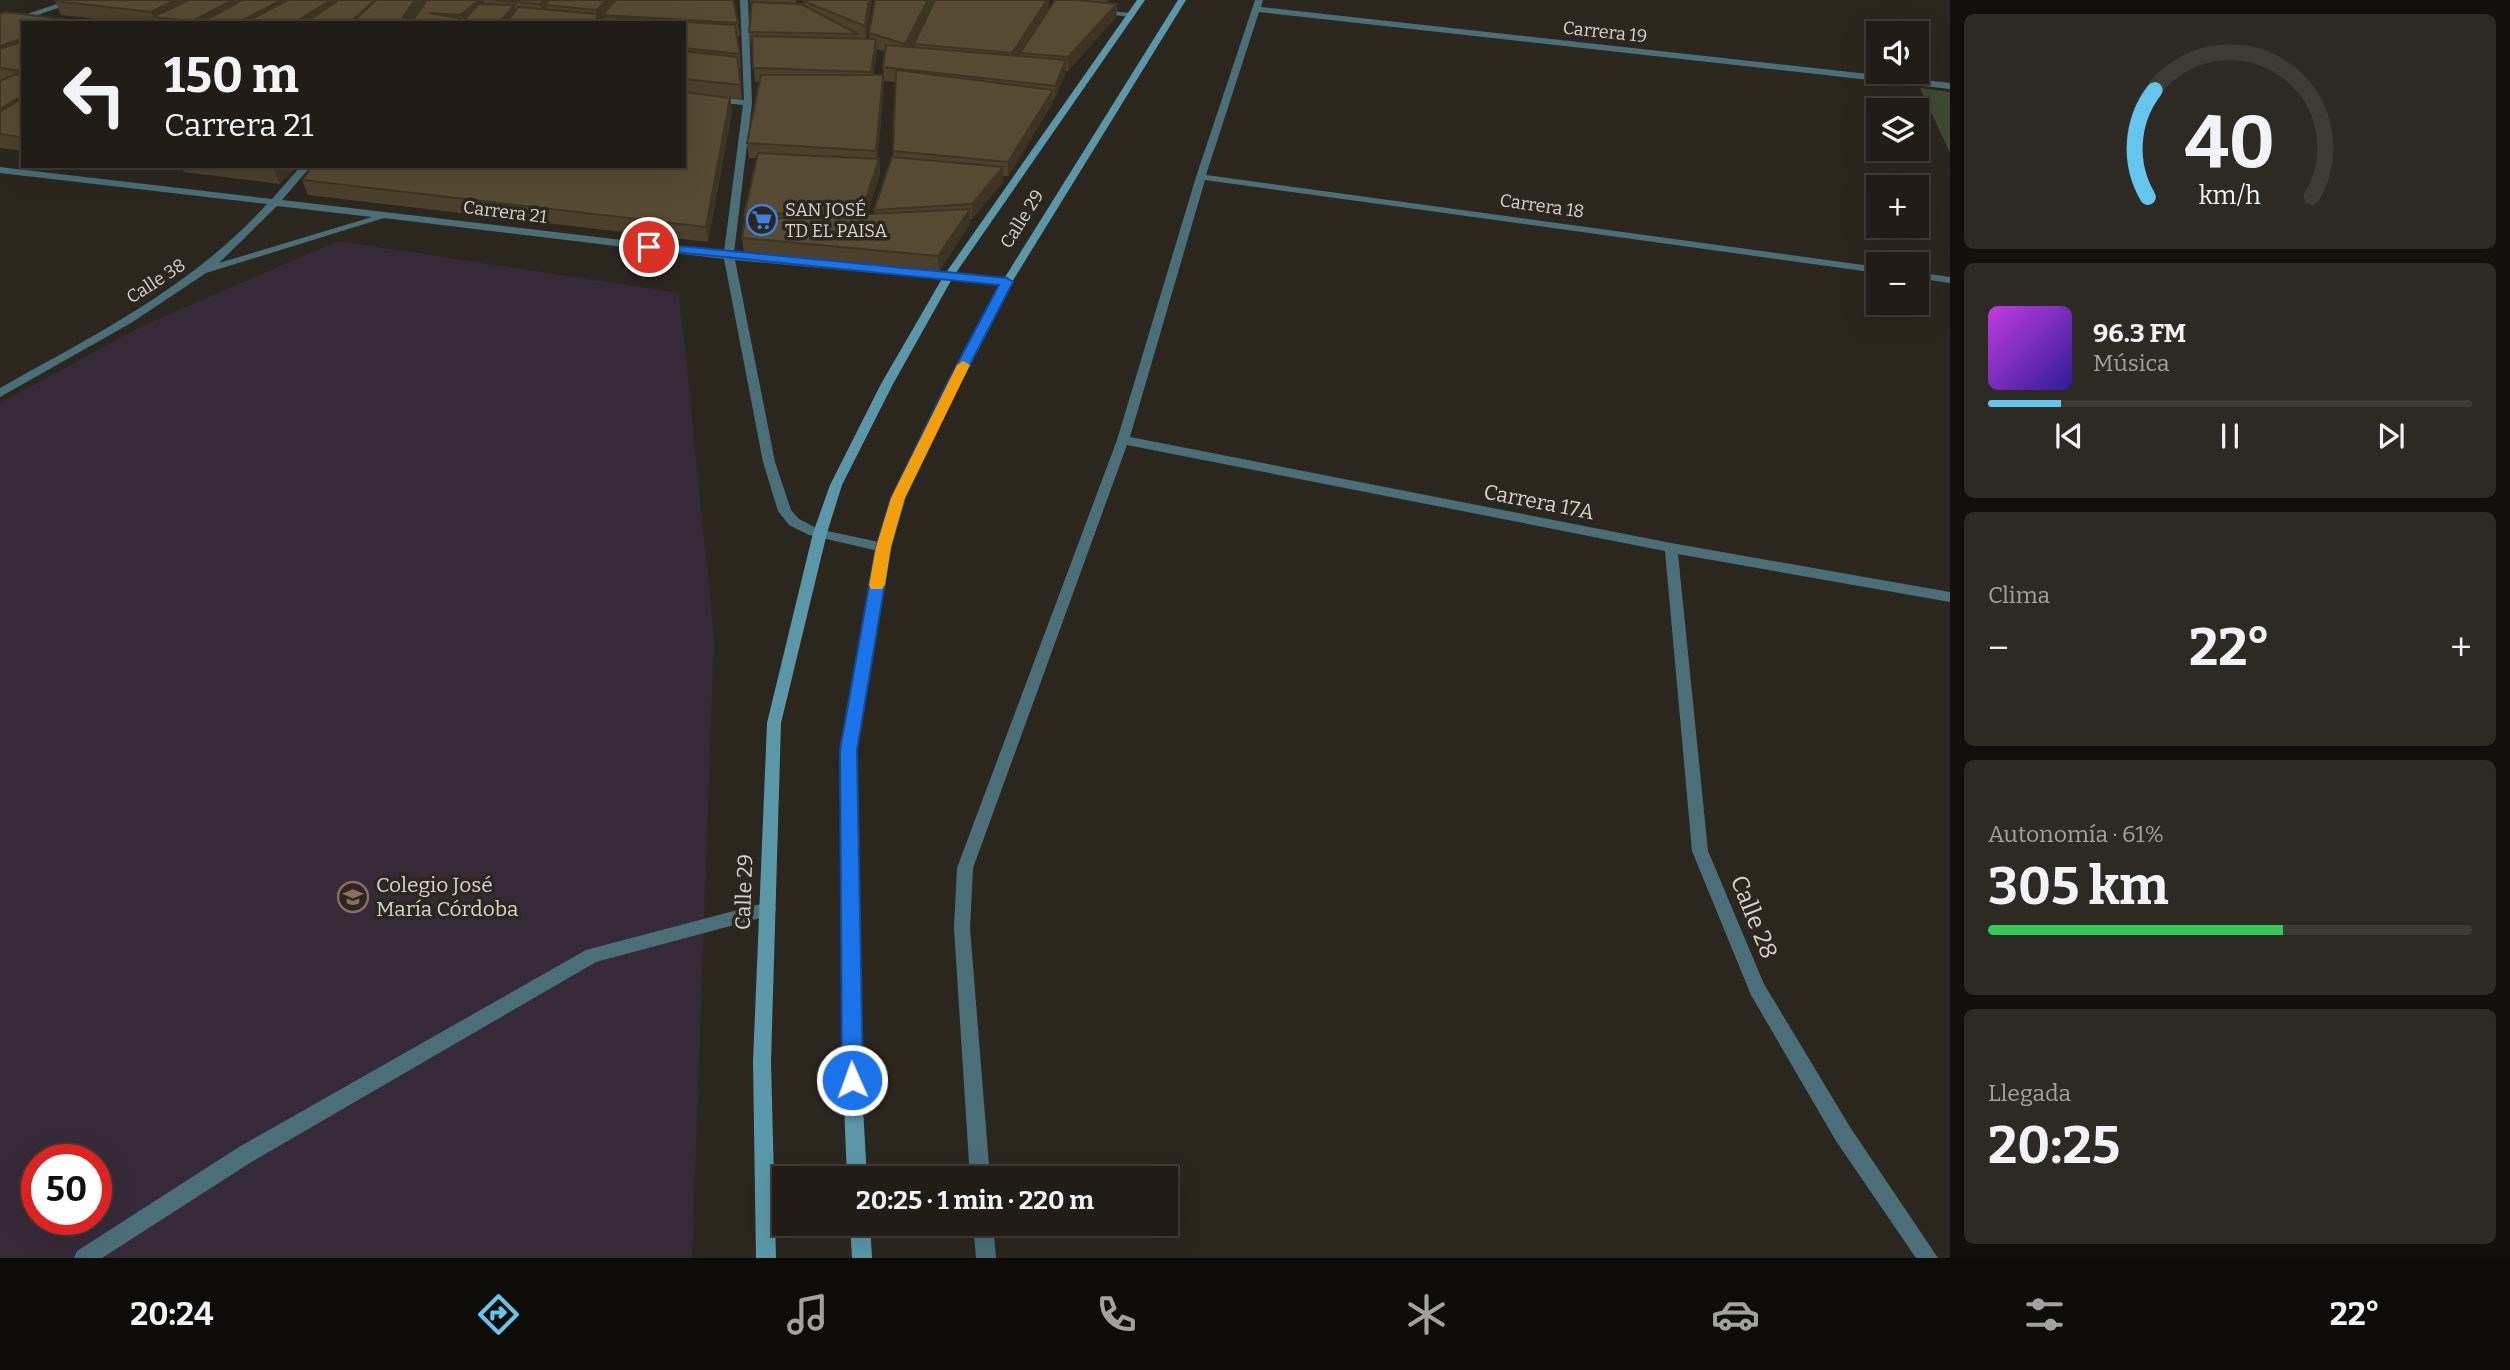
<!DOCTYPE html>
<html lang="es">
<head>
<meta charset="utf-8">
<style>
	:root { --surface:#211d16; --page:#2d2a23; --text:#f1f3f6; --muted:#a2a2a1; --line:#3e3b35; --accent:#64c5ee }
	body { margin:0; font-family:Bitter,serif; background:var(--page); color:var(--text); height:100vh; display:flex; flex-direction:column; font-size:26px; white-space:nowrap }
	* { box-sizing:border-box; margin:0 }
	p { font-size:23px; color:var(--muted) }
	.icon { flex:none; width:38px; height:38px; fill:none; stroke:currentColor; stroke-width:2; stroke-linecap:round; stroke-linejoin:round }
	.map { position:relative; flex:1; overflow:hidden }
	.side { display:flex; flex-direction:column; gap:14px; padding:14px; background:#12100c; width:560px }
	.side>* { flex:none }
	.banner { position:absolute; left:21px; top:21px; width:665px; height:147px; border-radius:0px; box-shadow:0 7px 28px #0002,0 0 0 2px var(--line); background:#211d16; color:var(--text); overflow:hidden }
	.fabs { position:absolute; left:1866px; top:21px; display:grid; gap:14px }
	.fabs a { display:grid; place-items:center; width:63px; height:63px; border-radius:0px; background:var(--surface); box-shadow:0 7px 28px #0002,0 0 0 2px var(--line); font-size:35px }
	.speed { position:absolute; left:21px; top:1144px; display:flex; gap:14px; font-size:35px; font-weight:700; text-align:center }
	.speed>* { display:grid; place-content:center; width:91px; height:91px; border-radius:50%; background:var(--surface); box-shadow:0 7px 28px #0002,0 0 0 2px var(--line); line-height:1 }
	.speed .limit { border:10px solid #d22; background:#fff; color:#111 }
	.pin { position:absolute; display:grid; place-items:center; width:60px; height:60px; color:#fff; margin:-30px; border:4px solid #fff; border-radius:50%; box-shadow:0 2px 7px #0007 }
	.me { position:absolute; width:77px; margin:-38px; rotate:358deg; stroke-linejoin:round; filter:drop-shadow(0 0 5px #0008) }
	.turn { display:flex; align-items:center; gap:24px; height:147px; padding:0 28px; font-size:32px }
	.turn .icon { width:91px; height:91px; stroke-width:2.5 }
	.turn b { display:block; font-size:49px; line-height:60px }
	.big { font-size:52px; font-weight:700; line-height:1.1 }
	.side .tile { flex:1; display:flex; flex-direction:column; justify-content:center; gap:10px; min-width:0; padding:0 24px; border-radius:10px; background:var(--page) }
	.side .dial { align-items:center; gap:0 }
	.dial svg { height:182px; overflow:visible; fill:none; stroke:var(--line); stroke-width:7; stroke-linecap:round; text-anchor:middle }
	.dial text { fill:var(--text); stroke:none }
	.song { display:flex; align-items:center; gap:21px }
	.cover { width:84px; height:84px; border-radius:10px; background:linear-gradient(135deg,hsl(290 70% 55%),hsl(250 70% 35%)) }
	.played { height:7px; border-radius:4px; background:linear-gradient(90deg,var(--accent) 15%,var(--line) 15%) }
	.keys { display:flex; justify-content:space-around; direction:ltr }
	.heat { display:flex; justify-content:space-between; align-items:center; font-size:38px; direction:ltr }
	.charge { height:10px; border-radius:5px; background:linear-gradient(90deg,#34c759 61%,var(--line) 0) }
	.trip { position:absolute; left:772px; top:1166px; width:406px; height:70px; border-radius:0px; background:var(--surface); box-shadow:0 7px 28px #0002,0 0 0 2px var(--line); font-weight:700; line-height:70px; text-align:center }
	.tab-bar { display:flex; height:112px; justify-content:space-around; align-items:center; background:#0d0c09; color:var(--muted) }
	.tab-bar .icon { width:49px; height:49px }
	.tab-bar .selected { color:var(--accent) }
	.tab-bar b { font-size:32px; color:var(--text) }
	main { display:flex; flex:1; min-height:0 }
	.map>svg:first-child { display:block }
</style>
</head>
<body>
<main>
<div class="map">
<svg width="1950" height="1258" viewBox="0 0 1950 1258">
	<rect width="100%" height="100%" fill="#2c271e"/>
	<path fill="#362a38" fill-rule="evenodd" d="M338,241L679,293L714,635L692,1258H0V403L144,325ZM37,1160H96V1220H37Z"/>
	<polygon fill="#3e4a35" points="1920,88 1950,92 1950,153"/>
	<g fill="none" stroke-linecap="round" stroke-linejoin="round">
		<polygon fill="#4a6f79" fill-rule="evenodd" points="768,902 774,904 776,909 774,914 768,916 596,962 253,1161 102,1258 74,1258 77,1251 239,1147 586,950"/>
		<g fill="#4a6f79" fill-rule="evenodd">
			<polygon points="69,0 81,0 0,28 0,23"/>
			<path d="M740,0H748L752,103L734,253L1007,279L1012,282L1007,285L735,260L775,462L791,510L799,519L818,529L888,544L890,547L888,550L883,552L809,535L789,525L778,511L763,462L724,259L384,218L206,273L131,323L0,397V388C96,334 192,287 267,204L0,173V167L272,199L301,166H311L282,200L724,252L743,105L684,99V93L744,100ZM277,206L372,217L219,263Z"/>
			<polygon points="1255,0 1263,0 1261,7 1950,83 1950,89 1259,12 1206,175 1878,267 1878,273 1205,180 1130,437 1671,543 1950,592 1950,602 1678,554 1708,851 1764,984 1850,1127 1938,1258 1916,1258 1836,1141 1751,995 1692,851 1665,551 1127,445 973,868 970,928 990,1178 970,1178 954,928 957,868 1117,440 1196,177"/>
			<polygon points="1094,9 1131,13 1135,15 1131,17 1097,13 1094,13"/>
			<polygon points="1916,272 1950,277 1950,283 1916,278"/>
			<polygon points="973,1223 993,1223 996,1258 976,1258"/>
		</g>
		<g fill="#5a97a8" fill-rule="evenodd">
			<polygon points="1137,0 1145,0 953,277 893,384 842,485 827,533 781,723 771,1062 776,1258 756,1258 753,1062 767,723 813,533 830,485 881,384 943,277"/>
			<polygon points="1178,0 1186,0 1012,282 954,393 904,498 890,547 856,750 860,1056 867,1178 847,1178 842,1056 840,750 876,547 892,498 942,393 1002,282"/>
			<polygon points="850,1223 870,1223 872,1258 852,1258"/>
		</g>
	</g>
	<g fill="#4b402b" fill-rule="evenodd">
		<polygon points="59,0 733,0 740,36 737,36 741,68 739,68 742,99 730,98 732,112 708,242 308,195 302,180 684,166 684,23 133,23 61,15 55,1"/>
		<path d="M750,0H796V3L803,5V0H872L866,38L869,39V33L875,0H1049L1048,10L1018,56L1020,57V53L1055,0H1109L1106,3L1117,4L1116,17L1068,71H1065V74L1054,100H1052V104L1008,176H1003V182L972,219L970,220V224L939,271L744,253L742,238L745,221L744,216L757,158H749L747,143L759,82H755L752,45H751L749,32L751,10ZM935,0L914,44V47H911ZM877,49L885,52L883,67L884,81L895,82L893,157H892L874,210L875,214H867L880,174L879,159H877L884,89L883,75H873Z"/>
		<polygon points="0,14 70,20 72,23 23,23 23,151 0,148"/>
		<polygon points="181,166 297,166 280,184 184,172"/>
	</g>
	<g fill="#3d3423">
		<polygon points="175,0 208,0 153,17 155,23 151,12"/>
		<polygon points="233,0 263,0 202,22 202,23 192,23 192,21"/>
		<polygon points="281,0 311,0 268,23 237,23"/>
		<polygon points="331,0 357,0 321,23 294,23"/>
		<polygon points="375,0 368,23 349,23"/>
		<polygon points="415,0 429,0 413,23 399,23"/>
		<polygon points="479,0 483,0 486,10 463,23 461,15"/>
		<polygon points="544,0 558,0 545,5 547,13 544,17 540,4"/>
		<polygon points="606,0 619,0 602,15 603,20 601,23 594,23 598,14 597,10"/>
		<polygon points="869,0 872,0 866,39 865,26"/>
		<polygon points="928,0 935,0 905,58 905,44"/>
		<polygon points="1047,0 1049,0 1048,10 1011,67 1012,53"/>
		<polygon points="1117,4 1116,17 1068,71 1068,57"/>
		<polygon points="514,5 517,19 514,23 499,23"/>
		<polygon points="23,38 23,54 0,62 0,46"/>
		<polygon points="876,39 877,52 872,86 871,72"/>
		<polygon points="1066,60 1065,74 1054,100 1055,86"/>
		<polygon points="883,75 884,89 877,165 876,151"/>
		<polygon points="1053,90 1052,104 1008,176 1008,162"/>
		<polygon points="23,95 23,114 0,128 0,109"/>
		<polygon points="730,98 732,112 708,242 706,227"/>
		<polygon points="879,159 880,174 864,223 863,208"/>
		<polygon points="277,166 297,166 280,184 274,169"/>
		<polygon points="1003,167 1003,182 972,219 972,204"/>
		<polygon points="970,209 970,224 939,271 938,256"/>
	</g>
	<g fill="#574a32" stroke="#3d3423" stroke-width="2">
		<polygon points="59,0 175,0 151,12 55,1"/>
		<polygon points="189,0 233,0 192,21 153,17"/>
		<polygon points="242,0 281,0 237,23 202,22"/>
		<polygon points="288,0 331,0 294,23 244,23"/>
		<polygon points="339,0 375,0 349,23 305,23"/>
		<polygon points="376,0 415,0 399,23 352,23"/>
		<polygon points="427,0 479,0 461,15 429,13 460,18 456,23 411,23"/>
		<polygon points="495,0 544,0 540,4"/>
		<polygon points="549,0 606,0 597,10 545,5"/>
		<polygon points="616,0 733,0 738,23 602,15"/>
		<polygon points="803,0 869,0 865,26 803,1"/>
		<polygon points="875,0 928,0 905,44 869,33"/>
		<polygon points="935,0 1047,0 1012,53 914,44"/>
		<polygon points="1055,0 1077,0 1117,4 1068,57 1020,53"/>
		<polygon points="752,2 801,4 858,34 749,32"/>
		<polygon points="479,4 514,5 499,23 461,23"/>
		<polygon points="518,7 598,14 594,23 506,23"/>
		<polygon points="6,12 70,20 64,23 23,23 23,38 0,46 0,14"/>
		<polygon points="603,17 735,25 740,54 684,48 684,23 601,23"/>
		<polygon points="752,36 876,39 871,72 753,68"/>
		<polygon points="23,41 23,71 0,68 0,49"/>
		<polygon points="886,45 1066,60 1055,86 883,67"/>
		<polygon points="684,51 737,57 741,85 684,79"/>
		<polygon points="896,70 1053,90 1008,162 893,151"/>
		<polygon points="16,74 23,75 23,95 0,109 0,81"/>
		<polygon points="761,75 883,75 876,151 747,143"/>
		<polygon points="684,92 730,98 706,227 302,180 313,166 684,166"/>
		<polygon points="23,98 23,134 19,137 0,134 0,112"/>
		<polygon points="758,153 879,159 863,208 744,216"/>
		<polygon points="892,157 1003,167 972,204 874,210"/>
		<polygon points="252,166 277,166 274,169"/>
		<polygon points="970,209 938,256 742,238 745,220"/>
	</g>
	<polygon fill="#1a73e8" stroke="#114b97" stroke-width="2" points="649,243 1007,278 1013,282 955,393 905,498 891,547 857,750 863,1080 860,1087 852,1090 845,1087 842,1080 840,750 876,547 891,498 942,393 999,285 645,249 645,244"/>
	<polygon fill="#f59e0b" points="963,361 970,365 905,498 891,547 885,585 882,589 871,589 869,585 876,547 891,498 957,365"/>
	<defs>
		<g id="supermarket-ring" transform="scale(1.575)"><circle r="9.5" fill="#2c271e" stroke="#3f7fe0" stroke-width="1.5"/><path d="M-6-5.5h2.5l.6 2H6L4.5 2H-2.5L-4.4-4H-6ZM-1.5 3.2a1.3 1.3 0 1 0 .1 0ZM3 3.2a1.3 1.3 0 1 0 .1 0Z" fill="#3f7fe0"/></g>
		<g id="school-ring" transform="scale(1.575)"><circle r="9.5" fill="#2c271e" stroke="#8d6e63" stroke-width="1.5"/><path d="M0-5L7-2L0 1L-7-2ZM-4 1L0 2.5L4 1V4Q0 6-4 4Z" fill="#8d6e63"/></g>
	</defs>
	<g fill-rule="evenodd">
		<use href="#supermarket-ring" x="762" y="220"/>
		<use href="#school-ring" x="353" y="897"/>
	</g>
	<g text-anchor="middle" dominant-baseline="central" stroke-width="7" stroke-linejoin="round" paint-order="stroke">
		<g font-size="18" fill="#d7d3cd" stroke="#2c271e">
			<text transform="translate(1605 32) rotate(6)">Carrera 19</text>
			<text transform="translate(1542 206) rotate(8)">Carrera 18</text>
			<text transform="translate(505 212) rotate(7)">Carrera 21</text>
			<text transform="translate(1022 219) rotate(-58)">Calle 29</text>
			<text transform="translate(156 281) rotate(-33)">Calle 38</text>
		</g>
		<g font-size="18" fill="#d7d3cd" stroke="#2c271e" text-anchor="start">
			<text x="785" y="210">SAN JOSÉ<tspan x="785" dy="21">TD EL PAISA</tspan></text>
		</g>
		<g font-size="21" fill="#d7d3cd" stroke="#2c271e">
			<text transform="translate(1539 502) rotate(11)">Carrera 17A</text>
			<text transform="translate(744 892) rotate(-88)">Calle 29</text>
		</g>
		<g font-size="21" fill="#d7d3cd" stroke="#2c271e" text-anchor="start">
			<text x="376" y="885">Colegio José<tspan x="376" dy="24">María Córdoba</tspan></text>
		</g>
		<g font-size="24" fill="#d7d3cd" stroke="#2c271e">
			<text transform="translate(1754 917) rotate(68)">Calle 28</text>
		</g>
	</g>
</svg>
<div class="fabs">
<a><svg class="icon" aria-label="sound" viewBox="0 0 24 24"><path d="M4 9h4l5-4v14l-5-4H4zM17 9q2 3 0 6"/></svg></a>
<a><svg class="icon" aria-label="layers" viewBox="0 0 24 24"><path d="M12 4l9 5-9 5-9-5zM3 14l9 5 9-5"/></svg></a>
<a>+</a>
<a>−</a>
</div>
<div class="speed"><div class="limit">50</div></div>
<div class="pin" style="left:649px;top:247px;background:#d93025"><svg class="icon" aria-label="arrive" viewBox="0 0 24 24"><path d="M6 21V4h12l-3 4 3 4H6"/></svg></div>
<svg class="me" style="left:852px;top:1080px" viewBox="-20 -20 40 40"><circle r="17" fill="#1a73e8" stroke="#fff" stroke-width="3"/><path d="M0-11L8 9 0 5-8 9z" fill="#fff"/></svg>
<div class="trip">20:25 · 1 min · 220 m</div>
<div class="banner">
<div class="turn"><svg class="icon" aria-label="left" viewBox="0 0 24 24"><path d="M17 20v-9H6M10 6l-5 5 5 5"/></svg><div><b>150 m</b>Carrera 21</div></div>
</div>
</div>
<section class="side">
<div class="tile dial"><svg viewBox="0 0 100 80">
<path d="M14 69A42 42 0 1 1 86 69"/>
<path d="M14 69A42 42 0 0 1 17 22" stroke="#64c5ee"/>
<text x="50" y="56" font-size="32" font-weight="700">40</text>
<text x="50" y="72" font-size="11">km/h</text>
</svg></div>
<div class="tile">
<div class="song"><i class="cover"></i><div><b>96.3 FM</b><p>Música</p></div></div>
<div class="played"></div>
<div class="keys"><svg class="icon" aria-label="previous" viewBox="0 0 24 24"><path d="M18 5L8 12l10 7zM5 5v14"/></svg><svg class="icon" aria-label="pause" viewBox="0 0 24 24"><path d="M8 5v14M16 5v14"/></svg><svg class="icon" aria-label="next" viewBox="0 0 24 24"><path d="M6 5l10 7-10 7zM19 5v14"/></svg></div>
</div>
<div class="tile"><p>Clima</p>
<div class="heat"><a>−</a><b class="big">22°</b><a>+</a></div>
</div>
<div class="tile"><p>Autonomía · 61%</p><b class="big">305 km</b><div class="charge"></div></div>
<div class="tile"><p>Llegada</p><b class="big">20:25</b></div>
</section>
</main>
<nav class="tab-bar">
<b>20:24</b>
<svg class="icon selected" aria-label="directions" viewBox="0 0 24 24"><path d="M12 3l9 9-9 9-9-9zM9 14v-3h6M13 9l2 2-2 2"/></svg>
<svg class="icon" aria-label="music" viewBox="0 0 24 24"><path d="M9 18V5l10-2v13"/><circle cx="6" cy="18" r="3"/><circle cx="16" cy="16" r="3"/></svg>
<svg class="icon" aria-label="phone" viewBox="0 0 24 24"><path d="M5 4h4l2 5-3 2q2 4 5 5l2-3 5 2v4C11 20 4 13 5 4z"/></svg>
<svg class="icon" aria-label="climate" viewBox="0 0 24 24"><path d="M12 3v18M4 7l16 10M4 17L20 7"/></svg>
<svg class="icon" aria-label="car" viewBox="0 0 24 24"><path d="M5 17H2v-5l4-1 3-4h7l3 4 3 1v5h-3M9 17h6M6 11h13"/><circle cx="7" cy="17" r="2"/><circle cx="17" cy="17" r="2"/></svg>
<svg class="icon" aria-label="filters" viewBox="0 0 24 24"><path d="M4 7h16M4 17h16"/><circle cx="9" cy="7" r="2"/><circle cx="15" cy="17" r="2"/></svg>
<b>22°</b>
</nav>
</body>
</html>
